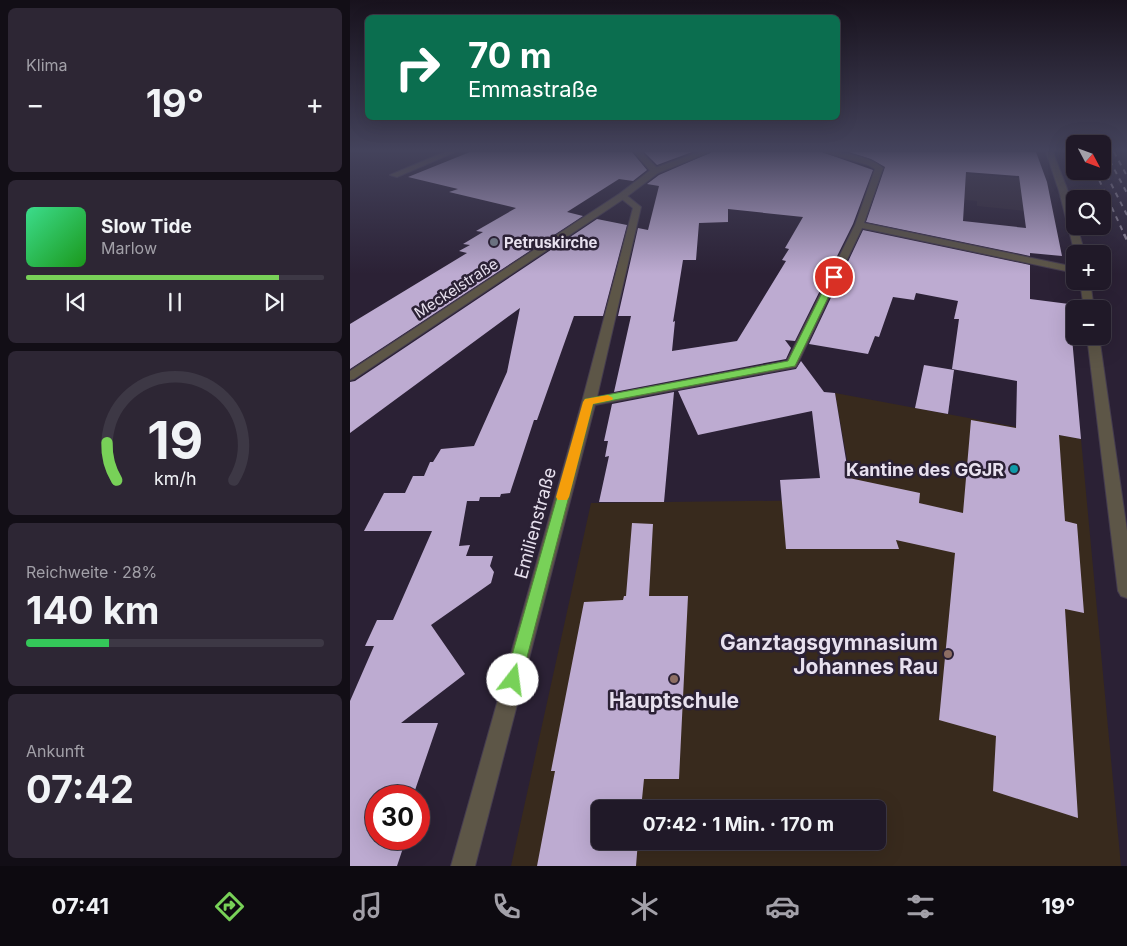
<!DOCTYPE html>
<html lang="de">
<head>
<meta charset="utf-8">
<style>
	:root { --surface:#201928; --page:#2d2634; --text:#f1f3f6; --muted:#a2a0a8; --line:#3d3845; --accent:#78d158 }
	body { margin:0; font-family:Inter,sans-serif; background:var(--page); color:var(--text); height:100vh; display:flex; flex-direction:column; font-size:19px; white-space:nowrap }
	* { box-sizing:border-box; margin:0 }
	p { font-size:16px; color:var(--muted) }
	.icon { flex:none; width:28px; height:28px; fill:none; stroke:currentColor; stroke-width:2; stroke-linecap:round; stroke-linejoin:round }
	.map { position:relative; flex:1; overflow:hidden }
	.details { display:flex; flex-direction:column; gap:8px; padding:8px; background:#120e16; width:350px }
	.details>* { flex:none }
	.guide { position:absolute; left:15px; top:15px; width:475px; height:105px; border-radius:8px; box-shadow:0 5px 20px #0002,0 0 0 1px var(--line); background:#0b6e4f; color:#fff; overflow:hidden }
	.needle { width:32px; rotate:131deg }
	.controls { position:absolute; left:716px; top:135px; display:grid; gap:10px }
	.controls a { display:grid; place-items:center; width:45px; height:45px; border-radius:8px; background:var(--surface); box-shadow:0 5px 20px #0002,0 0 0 1px var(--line); font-size:25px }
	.speed { position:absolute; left:15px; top:785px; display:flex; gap:10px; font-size:25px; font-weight:700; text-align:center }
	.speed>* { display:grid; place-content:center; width:65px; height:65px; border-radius:50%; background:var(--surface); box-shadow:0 5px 20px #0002,0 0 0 1px var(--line); line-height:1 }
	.speed .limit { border:8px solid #d22; background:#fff; color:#111 }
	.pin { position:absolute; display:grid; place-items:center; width:42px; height:42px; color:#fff; margin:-21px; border:2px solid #fff; border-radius:50%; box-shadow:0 1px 5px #0007 }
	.me { position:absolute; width:55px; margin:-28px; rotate:15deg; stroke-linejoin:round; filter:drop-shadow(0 0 4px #0008) }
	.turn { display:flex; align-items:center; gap:18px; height:105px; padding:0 20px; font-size:22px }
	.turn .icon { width:65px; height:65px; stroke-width:2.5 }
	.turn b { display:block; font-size:35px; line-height:42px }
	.big { font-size:38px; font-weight:700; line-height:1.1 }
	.details .tile { flex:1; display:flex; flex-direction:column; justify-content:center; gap:8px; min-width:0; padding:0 18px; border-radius:8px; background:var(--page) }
	.details .dial { align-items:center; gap:0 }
	.dial svg { height:130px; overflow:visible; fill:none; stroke:var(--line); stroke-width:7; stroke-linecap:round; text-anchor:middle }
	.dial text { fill:var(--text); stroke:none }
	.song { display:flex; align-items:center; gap:15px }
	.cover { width:60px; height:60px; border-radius:8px; background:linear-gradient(135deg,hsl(150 70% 55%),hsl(120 70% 35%)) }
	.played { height:5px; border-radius:2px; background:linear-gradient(90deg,var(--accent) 85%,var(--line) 85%) }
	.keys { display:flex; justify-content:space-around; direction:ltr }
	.heat { display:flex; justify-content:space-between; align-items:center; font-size:28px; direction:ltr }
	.charge { height:8px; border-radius:4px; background:linear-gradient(90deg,#34c759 28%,var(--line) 0) }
	.trip { position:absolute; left:241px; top:800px; width:295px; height:50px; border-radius:8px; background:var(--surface); box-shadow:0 5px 20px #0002,0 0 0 1px var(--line); font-weight:700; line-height:50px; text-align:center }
	.menu { display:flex; height:80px; justify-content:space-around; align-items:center; background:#0d0a10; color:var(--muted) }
	.menu .icon { width:35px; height:35px }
	.menu .current { color:var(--accent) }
	.menu b { font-size:22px; color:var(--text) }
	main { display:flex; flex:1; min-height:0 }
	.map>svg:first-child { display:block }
</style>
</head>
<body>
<main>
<section class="details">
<div class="tile"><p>Klima</p>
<div class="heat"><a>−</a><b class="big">19°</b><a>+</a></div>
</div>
<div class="tile">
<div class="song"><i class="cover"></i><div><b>Slow Tide</b><p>Marlow</p></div></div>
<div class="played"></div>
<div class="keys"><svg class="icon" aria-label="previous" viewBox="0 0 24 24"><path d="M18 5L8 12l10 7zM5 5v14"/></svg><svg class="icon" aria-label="pause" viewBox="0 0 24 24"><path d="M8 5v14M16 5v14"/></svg><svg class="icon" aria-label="next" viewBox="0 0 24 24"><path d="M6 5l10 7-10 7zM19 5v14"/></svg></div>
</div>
<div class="tile dial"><svg viewBox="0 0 100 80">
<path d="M14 69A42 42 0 1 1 86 69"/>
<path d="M14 69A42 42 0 0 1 8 46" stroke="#78d158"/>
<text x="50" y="56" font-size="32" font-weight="700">19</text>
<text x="50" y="72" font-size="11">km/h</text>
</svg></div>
<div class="tile"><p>Reichweite · 28%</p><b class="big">140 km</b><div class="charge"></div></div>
<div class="tile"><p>Ankunft</p><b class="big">07:42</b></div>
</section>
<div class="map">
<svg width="777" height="866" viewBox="0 0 777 866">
	<rect width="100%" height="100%" fill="#2b2135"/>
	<polygon fill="#332938" points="542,168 696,180 703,214 627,206 627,201 552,194"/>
	<path fill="#382a1d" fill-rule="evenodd" d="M485,393L731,439L771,866H161L241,503L483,500L498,465ZM250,809H528V841H250Z"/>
	<g fill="#bdabd1" fill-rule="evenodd">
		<polygon points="120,152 282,152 297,170 283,181 269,179 217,212 233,216 0,369 0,324 117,253 109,251 120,245 113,244 133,232 126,231 166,208 99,192 108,189 58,177"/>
		<polygon points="294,152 342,152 307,165"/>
		<path d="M362,152H472L523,170L503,224L445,341L435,340L441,348L436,359L264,392L281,316H268L288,228L298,230L309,186L297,184L309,175ZM378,209L453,217L435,248L439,249L432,260L436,261L387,341L322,351L325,321L323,322L333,260H346L349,223L378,222Z"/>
		<path d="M499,152H686L697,182L712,256L680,253V256L516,222L535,167L521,159ZM616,172L669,176L676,228L613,221Z"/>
		<polygon points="247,219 277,225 253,316 224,316 187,420 184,420 160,493 151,494 150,497 130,497 129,501 117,501 109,546 120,545 116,556 143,556 140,566 144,572 141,583 81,625 115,674 51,723 88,723 63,796 26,796 26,839 56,839 47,866 0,866 0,701 24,646 15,646 27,620 43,620 82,531 14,531 34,493 55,493 63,476 74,476 80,462 83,462 91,449 124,446 157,372 170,308 0,433 0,382 5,381"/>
		<polygon points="513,230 680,265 680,299 719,304 731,439 709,435 715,521 727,524 734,613 715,609 728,818 643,791 646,736 589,720 605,553 546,540 549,549 436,549 430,480 470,478 462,411 348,435 328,391 446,369 451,361 474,392 485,393 499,478 570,493 569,503 613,513 621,420 666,428 667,381 602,369 609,319 604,319 608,301 566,293 564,300 543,297 529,337 525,336 518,354 459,344"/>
		<polygon points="574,365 604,370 598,414 565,408"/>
		<polygon points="324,392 314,502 249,502 259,456 255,457 258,441 254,441 262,404"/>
		<polygon points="282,523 303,524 299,596 338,596 329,779 294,779 291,809 250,809 250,841 288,841 286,866 187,866 205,771 201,771 234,602 273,600 274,596 276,596"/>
	</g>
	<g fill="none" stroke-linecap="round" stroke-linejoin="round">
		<g stroke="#453c4f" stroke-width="2">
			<g id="minor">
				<polygon points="95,152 105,152 47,177 40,175"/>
				<polygon points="284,152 291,152 308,169 308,173 302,173"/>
				<path d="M474,152C492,152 519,156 533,168L514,223L725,267V273L512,228L446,367L245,405L125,866H101L232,402L283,208L268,196L275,194L291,207L247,397L437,361L505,225L525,169L518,165Z"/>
				<path d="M696,152H703C711,175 725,202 725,226H727L735,254H725L709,191Z"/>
				<polygon points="730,281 740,281 744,309 734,309"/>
				<polygon points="737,336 749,336 777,531 777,598 771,596 768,591"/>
			</g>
		</g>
		<g stroke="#453c4f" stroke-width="2">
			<polygon id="tertiary" points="349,152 360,152 308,173 275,198 4,379 0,380 0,371 269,194 302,169"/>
		</g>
		<use href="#minor" fill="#5d5647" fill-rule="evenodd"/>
		<use href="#tertiary" fill="#5d5647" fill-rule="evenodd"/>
		<g stroke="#948b9c" stroke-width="2" stroke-dasharray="5 5" stroke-linecap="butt">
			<polyline points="755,152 777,193"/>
			<polyline points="764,152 777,176"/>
			<polyline points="752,166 777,215"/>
			<polyline points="745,171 775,236"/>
		</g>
		<polyline stroke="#948b9c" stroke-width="2.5" stroke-dasharray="6 6" stroke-linecap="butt" points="774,234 777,240"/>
	</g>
	<linearGradient id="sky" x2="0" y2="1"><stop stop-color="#18121d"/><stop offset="0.55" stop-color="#44435c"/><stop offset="1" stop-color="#44435c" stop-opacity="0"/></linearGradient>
	<rect width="777" height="274" fill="url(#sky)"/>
	<polygon fill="#78d158" stroke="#4e8839" points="481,275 488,277 445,366 243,404 171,680 169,686 163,688 158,686 155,680 235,399 438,361"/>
	<polygon fill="#f59e0b" points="258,395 263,398 262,400 243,404 219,497 217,500 208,500 206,497 233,402 235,399"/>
	<circle fill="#6b7280" stroke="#2b2135" stroke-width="2" cx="144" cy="242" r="5"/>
	<circle fill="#0f9aa8" stroke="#2b2135" stroke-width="2" cx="664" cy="469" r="5"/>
	<g fill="#8d6e63" stroke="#2b2135" stroke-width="2">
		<circle cx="598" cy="654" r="5"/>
		<circle cx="324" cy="679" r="5"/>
	</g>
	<g text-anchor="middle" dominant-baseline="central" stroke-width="5" stroke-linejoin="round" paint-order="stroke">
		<g font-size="15" font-weight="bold" fill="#e8e1ef" stroke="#2b2135" text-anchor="start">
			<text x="154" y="242">Petruskirche</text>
		</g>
		<g font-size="15" fill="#e8e1ef" stroke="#2b2135">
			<text transform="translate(106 288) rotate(-33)">Meckelstraße</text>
		</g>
		<g font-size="18" font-weight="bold" fill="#e8e1ef" stroke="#2b2135" text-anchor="end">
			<text x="654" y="469">Kantine des GGJR</text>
		</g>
		<g font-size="18" fill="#e8e1ef" stroke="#2b2135">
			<text transform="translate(185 523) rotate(-75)">Emilienstraße</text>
		</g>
		<g font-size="21" font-weight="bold" fill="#e8e1ef" stroke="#2b2135" text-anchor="end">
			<text x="588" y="642">Ganztagsgymnasium<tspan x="588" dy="24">Johannes Rau</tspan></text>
			<text x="324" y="700" text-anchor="middle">Hauptschule</text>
		</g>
	</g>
</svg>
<div class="controls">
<a><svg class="needle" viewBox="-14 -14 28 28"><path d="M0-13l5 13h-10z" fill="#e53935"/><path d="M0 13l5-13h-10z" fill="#a2a0a8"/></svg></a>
<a><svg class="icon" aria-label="search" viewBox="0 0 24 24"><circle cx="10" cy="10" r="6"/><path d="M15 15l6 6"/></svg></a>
<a>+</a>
<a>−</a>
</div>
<div class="speed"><div class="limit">30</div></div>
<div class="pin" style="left:484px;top:277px;background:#d93025"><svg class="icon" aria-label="arrive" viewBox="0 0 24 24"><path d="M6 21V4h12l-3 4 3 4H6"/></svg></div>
<svg class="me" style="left:163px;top:680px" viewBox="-20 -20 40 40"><circle r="19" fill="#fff"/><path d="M0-13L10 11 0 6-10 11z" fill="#78d158"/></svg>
<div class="trip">07:42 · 1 Min. · 170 m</div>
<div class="guide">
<div class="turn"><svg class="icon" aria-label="right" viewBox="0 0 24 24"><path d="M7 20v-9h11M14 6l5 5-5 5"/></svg><div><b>70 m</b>Emmastraße</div></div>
</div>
</div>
</main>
<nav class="menu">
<b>07:41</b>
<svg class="icon current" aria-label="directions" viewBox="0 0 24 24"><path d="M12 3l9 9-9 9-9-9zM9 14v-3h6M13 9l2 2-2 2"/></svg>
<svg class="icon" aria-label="music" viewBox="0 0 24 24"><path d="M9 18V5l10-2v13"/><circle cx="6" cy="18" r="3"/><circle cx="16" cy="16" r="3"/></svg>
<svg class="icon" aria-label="phone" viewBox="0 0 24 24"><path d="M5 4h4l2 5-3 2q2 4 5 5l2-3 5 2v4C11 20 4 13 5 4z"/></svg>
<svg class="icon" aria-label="climate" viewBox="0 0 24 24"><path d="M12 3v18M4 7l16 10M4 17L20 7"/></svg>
<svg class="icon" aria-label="car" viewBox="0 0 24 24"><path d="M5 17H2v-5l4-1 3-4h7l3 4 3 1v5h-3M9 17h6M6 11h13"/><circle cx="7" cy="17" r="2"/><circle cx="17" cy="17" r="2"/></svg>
<svg class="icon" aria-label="filters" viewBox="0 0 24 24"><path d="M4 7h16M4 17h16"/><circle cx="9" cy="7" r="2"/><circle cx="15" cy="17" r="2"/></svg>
<b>19°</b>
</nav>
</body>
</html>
